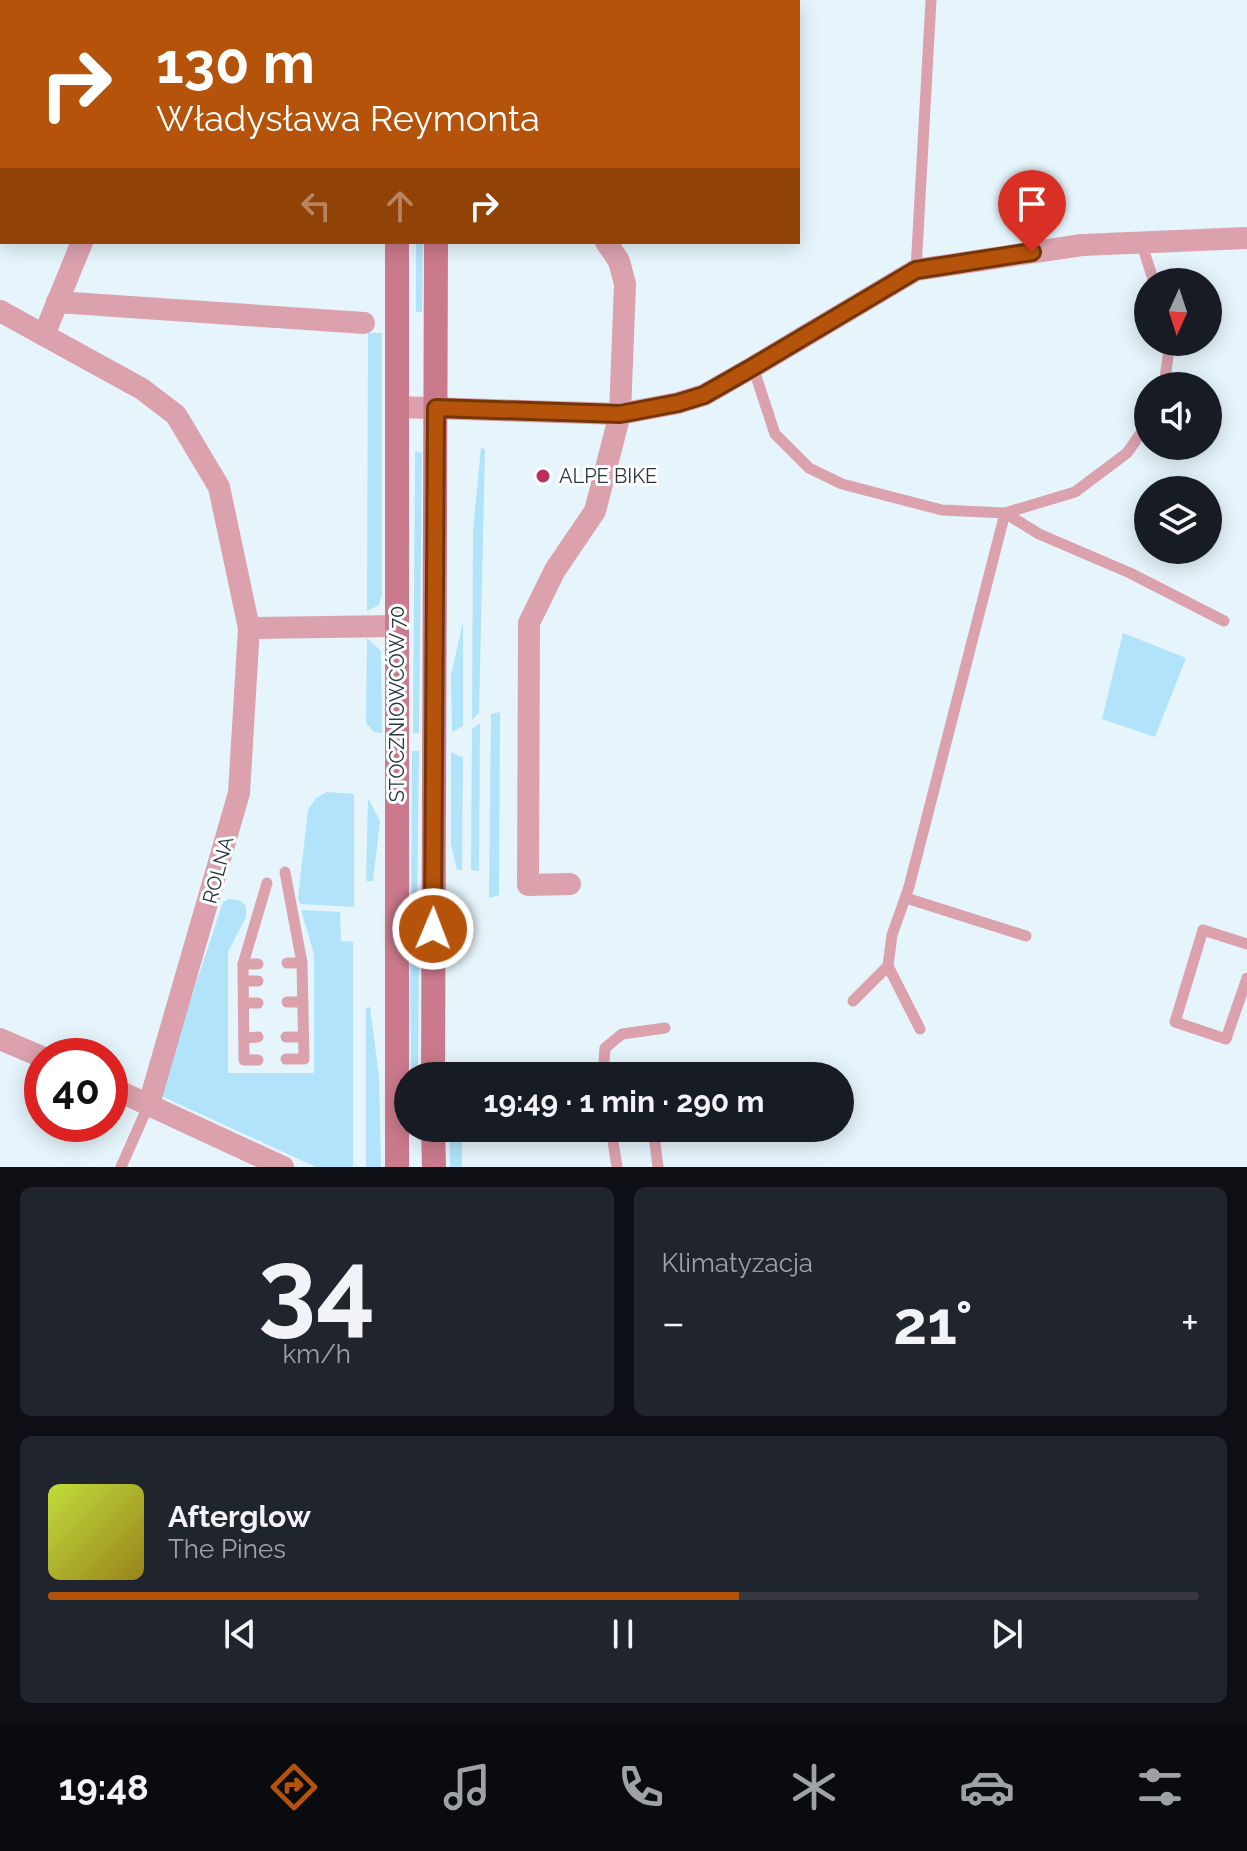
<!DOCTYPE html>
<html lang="pl">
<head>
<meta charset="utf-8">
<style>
	:root { --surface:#171b24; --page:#20242c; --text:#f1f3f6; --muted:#9ea1a6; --line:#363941; --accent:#b45309 }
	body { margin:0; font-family:Raleway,sans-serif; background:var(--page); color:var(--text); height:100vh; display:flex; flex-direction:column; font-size:30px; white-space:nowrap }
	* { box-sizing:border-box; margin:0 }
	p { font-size:26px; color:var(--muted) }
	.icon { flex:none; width:44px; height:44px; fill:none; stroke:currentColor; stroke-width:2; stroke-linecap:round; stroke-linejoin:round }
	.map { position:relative; height:1167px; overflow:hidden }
	.side { display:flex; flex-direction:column; gap:20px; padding:20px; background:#0d0f14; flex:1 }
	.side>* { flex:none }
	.hud { position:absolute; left:0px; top:0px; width:800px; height:244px; box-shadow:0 4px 20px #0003; background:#b45309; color:#fff; overflow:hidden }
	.needle { width:52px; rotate:183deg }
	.tools { position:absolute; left:1134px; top:268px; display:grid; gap:16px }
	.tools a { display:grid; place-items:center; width:88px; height:88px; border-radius:50%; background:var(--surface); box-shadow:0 4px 20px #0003; font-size:40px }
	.speed { position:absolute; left:24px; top:1038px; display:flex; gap:16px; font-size:40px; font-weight:700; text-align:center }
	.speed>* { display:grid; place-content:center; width:104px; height:104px; border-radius:50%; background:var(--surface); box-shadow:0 4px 20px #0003; line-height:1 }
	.speed .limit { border:12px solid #d22; background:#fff; color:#111 }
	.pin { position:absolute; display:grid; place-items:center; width:68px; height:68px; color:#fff; margin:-82px -34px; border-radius:50% 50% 50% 0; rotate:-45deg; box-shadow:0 0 8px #0007 }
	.pin .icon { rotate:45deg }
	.me { position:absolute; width:88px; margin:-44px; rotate:1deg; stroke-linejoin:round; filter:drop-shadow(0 0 6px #0008) }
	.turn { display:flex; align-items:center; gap:28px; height:168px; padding:0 24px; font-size:36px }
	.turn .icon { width:104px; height:104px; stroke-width:2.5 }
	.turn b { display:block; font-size:56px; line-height:68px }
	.lanes { display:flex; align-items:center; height:76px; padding:0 24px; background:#0003; justify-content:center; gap:40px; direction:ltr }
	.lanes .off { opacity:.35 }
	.big { font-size:60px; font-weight:700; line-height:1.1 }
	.side .tile { flex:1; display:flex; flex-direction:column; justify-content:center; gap:12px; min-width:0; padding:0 28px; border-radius:12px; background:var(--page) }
	.side .dial { align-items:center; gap:0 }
	.dial b { font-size:104px; line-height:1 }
	.song { display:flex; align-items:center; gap:24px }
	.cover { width:96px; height:96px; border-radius:12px; background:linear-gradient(135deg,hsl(70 70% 55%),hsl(50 70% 35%)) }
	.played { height:8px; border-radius:4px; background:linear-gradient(90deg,var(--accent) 60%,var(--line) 60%) }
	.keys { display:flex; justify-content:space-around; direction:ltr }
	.heat { display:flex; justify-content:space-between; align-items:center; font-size:44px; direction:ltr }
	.side .tiles { flex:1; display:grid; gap:20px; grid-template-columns:1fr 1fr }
	.tile:last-child { grid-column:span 2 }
	.trip { position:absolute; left:394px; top:1062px; width:460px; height:80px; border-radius:40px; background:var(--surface); box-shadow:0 4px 20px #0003; font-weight:700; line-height:80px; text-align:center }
	.tab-bar { display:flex; height:128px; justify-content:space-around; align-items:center; background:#090b0e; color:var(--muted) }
	.tab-bar .icon { width:56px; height:56px }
	.tab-bar .on { color:var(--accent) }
	.tab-bar b { font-size:36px; color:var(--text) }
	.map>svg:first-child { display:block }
</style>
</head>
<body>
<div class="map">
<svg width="1247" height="1167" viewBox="0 0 1247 1167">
	<rect width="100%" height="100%" fill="#e6f5fc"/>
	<g fill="#b1e3fb">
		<polygon points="416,242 423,242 422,312 416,312"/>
		<polygon points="368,333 382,333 382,594 379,605 367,611"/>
		<polygon points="481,447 485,450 479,713 472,720 473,531"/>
		<polygon points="415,451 422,453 419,733 413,733"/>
		<polygon points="463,621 463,726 452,732 451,676"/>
		<polygon points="1123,633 1186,658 1155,737 1102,719"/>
		<polygon points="367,638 381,651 382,733 374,732 366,723"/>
		<polygon points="500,712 499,895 489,898 491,714"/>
		<polygon points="480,723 479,871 471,870 472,729"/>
		<polygon points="412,751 419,751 417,909 411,908"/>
		<polygon points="451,752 463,758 462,870 457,870 451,844"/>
		<polygon points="327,792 354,794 354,907 300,904 298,898 308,810 316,798"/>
		<polygon points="368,798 380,821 373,881 366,881"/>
		<polygon points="229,899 239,900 246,906 246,917 228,952 228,1073 314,1073 314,954 301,910 340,912 341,941 353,942 353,1167 316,1167 159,1095 223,902"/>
		<polygon points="410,963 419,963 418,1076 411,1076"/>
		<polygon points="370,1007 379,1077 381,1167 366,1167 366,1008"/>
		<polygon points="449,1128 462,1128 462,1167 450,1167"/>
	</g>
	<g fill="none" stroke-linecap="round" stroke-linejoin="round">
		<g stroke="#dba2ae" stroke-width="11">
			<polyline points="1141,242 1154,282"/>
			<polyline points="916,270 931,0"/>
			<polyline points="753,367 775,434 809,468 842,484 942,510 1005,513 1075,492 1127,453 1148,423"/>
			<polyline points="1164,386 1170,342"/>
			<polyline points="1005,513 1039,534 1130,573 1224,621"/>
			<polyline points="285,872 302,963 287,963"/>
			<polyline points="906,898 1026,936"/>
			<polyline points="1247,944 1203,930 1175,1022 1226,1039 1247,978"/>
			<polyline points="243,964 244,1060 258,1060"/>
			<polyline points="258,964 243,964 267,883"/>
			<polyline points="243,981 258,981"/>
			<polyline points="853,1001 888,966"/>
			<polyline points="287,1002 303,1002"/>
			<polyline points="243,1003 258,1003"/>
			<polyline points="920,1029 888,966 892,935 909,887 1005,513"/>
			<polyline points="286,1037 303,1037"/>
			<polyline points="244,1038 258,1037"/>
			<polyline points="286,1059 304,1059 302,963"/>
			<polyline points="646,1070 647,1076"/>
			<polyline points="603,1076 605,1048 622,1034 665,1028"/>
			<polyline points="611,1128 617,1167"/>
			<polyline points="653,1128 658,1167"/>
			<polyline points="121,1167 149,1104"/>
		</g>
		<g stroke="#dba2ae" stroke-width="22">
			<polyline points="540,2 540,0"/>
			<polyline points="57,302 364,323"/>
			<polyline points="0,311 142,389 176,415 219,487 249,628 239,793 149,1104"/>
			<polyline points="44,335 82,242"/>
			<polyline points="396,407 620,414 678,403 704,395 753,367 916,270 1082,245 1247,238"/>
			<polyline points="249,628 397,626"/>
			<polyline points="570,884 528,885 529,623 555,570 595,511 620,414 625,284 619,261 606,242"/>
			<polyline points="0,1039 42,1057"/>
			<polyline points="110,1087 283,1167"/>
		</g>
		<g stroke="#cb7a8d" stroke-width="24">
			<polyline points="435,0 435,2"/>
			<polyline points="401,2 401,0"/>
			<polyline points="433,1076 436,242"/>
			<polyline points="433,1128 434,1167"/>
			<polyline points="397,1167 397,242"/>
		</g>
	</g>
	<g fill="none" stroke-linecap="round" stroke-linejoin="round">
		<g stroke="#753606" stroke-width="20">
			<polyline id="route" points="433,929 436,408 620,414 678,403 704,395 753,367 916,270 1032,252"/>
		</g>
		<use href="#route" stroke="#b45309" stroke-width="14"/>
	</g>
	<circle fill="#bc2f60" stroke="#fff" stroke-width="3" cx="543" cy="476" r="8"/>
	<g text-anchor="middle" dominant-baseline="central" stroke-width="6" stroke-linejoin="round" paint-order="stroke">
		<g font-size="20" fill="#27363d" stroke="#fff" text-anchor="start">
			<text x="559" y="476">ALPE BIKE</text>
		</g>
		<g font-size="20" fill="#27363d" stroke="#fff">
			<text transform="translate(397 704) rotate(-90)">STOCZNIOWCÓW 70</text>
			<text transform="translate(218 870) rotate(-75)">ROLNA</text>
		</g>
	</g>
</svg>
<div class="tools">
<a><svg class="needle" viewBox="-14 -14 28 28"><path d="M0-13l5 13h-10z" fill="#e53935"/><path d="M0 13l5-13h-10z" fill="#9ea1a6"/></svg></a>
<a><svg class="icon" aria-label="sound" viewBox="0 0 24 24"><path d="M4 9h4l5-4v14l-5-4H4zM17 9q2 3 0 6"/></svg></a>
<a><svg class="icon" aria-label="layers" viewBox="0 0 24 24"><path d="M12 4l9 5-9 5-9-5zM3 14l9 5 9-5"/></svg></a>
</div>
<div class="speed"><div class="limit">40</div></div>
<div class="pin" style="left:1032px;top:252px;background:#d93025"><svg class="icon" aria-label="arrive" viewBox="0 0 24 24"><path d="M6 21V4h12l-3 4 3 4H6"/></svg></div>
<svg class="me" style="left:433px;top:929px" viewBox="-20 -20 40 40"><circle r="17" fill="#b45309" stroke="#fff" stroke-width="3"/><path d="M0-11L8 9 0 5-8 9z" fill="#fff"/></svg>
<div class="trip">19:49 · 1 min · 290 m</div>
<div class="hud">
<div class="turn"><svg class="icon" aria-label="right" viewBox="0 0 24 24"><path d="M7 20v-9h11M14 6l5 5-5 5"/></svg><div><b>130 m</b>Władysława Reymonta</div></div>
<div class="lanes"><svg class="icon off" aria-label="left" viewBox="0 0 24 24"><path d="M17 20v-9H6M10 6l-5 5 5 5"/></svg><svg class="icon off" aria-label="ahead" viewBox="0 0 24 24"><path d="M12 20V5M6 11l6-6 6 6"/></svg><svg class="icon" aria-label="right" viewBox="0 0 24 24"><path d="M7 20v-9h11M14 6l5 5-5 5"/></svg></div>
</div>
</div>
<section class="side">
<div class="tiles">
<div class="tile dial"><b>34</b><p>km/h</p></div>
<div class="tile"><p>Klimatyzacja</p>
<div class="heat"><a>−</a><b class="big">21°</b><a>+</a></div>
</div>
<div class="tile">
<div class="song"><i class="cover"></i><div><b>Afterglow</b><p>The Pines</p></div></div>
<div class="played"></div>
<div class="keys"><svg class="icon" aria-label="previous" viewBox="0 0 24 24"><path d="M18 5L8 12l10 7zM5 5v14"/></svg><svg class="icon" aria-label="pause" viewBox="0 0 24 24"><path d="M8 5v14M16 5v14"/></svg><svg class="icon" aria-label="next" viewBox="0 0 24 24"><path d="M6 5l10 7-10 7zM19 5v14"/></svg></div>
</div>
</div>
</section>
<nav class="tab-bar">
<b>19:48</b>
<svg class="icon on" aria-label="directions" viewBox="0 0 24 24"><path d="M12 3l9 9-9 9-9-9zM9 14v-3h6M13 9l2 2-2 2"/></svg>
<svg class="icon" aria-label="music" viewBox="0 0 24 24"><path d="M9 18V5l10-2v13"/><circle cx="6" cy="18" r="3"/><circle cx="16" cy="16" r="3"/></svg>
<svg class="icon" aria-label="phone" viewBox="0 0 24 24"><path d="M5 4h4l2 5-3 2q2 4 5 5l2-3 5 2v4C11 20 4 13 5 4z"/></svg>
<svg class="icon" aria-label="climate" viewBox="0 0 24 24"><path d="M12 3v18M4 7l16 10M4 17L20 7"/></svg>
<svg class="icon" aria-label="car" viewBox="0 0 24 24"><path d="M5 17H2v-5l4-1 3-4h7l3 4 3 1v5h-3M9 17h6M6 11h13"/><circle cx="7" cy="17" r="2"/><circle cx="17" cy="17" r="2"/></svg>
<svg class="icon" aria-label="filters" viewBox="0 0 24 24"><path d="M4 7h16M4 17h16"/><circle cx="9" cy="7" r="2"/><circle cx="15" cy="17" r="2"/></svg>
</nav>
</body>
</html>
